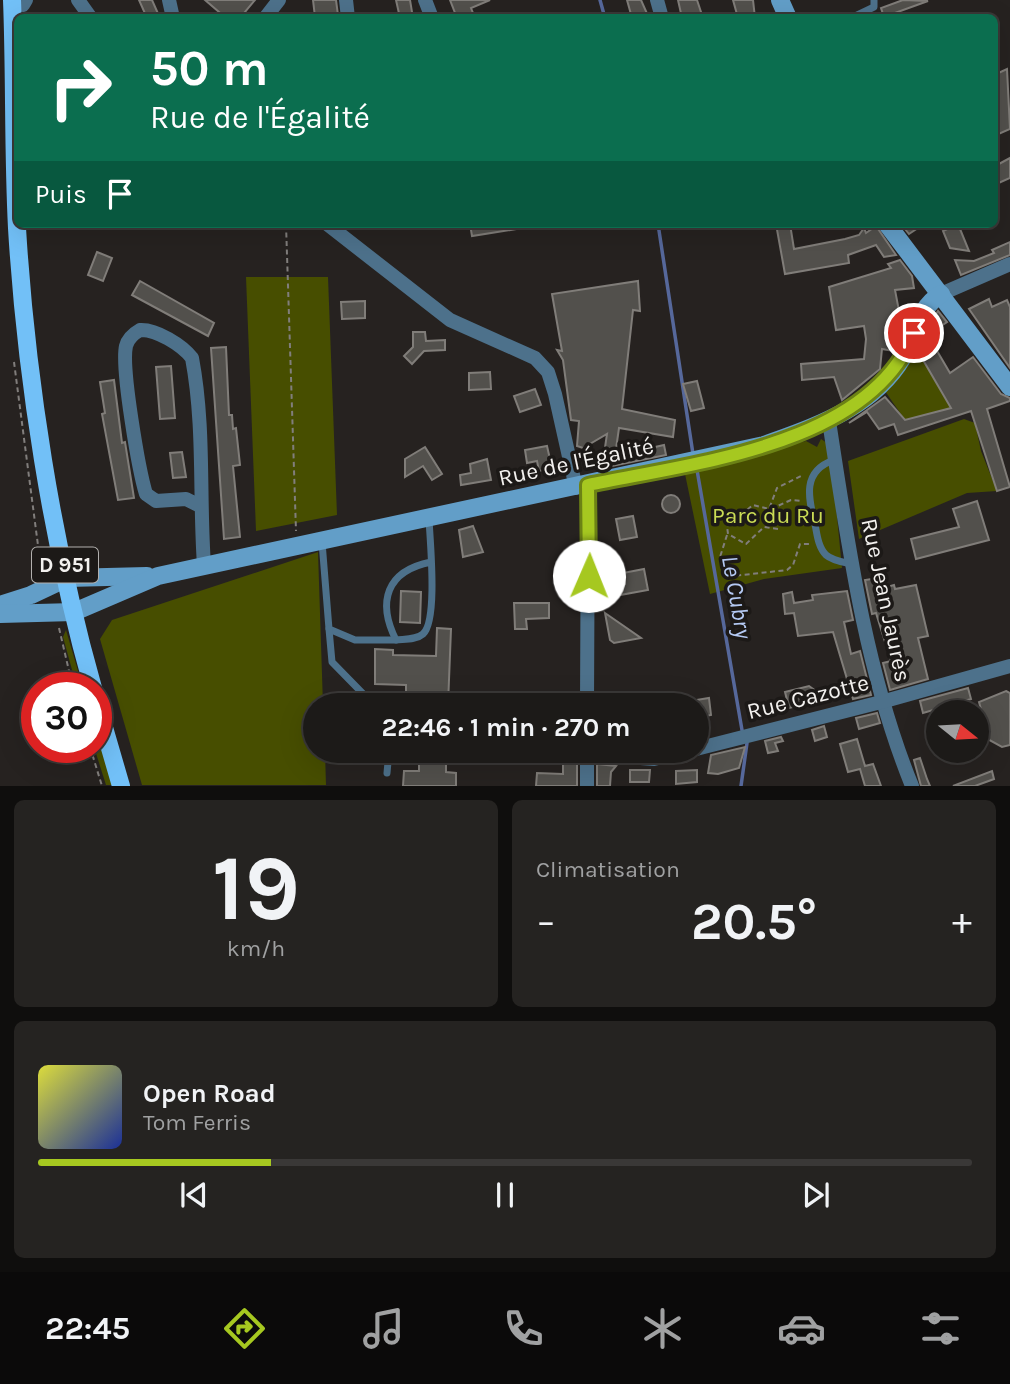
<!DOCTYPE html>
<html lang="fr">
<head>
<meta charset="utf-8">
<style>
	:root { --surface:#1c1a18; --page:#252321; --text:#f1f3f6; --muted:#a0a1a2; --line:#3a3837; --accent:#a6c820 }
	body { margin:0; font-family:Karla,sans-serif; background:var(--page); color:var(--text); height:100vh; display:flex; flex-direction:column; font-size:26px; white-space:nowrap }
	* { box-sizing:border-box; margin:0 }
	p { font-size:23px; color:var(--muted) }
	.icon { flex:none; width:38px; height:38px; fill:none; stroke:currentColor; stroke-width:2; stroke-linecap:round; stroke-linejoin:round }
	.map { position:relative; height:786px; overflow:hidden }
	.side { display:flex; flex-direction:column; gap:14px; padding:14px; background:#0f0e0d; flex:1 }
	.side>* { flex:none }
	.top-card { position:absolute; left:14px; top:14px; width:984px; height:214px; border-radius:10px; box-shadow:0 7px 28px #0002,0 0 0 2px var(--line); background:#0b6e4f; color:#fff; overflow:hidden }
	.needle { width:46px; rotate:108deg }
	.fabs { position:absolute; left:926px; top:700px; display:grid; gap:14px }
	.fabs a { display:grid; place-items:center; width:63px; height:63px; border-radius:50%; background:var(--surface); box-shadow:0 7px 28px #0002,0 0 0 2px var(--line); font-size:35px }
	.speed { position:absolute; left:21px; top:672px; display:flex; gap:14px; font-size:35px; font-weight:700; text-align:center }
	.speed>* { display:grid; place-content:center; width:91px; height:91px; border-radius:50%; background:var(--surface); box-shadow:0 7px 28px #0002,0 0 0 2px var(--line); line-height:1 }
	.speed .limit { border:10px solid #d22; background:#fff; color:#111 }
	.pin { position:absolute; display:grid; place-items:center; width:60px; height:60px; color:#fff; margin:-30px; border:4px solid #fff; border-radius:50%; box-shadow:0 2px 7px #0007 }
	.me { position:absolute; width:77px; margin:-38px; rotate:1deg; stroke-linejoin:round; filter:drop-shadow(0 0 5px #0008) }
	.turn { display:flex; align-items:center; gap:24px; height:147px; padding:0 21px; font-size:32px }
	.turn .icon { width:91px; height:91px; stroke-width:2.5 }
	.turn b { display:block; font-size:49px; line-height:60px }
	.then { display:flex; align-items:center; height:66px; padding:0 21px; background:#0003; gap:14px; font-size:26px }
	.big { font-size:52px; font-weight:700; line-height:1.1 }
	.side .tile { flex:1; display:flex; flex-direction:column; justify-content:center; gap:10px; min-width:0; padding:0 24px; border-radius:10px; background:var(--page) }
	.side .dial { align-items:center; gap:0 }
	.dial b { font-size:91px; line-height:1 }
	.song { display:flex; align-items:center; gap:21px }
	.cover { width:84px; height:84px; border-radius:10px; background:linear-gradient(135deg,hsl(60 70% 55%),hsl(230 70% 35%)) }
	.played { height:7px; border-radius:4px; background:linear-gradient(90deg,var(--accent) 25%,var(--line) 25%) }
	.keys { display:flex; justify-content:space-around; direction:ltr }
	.heat { display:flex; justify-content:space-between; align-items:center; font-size:38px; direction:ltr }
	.side .tiles { flex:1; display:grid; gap:14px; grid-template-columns:1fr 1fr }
	.tile:last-child { grid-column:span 2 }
	.trip { position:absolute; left:303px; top:693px; width:406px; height:70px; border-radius:35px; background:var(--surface); box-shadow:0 7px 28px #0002,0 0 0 2px var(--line); font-weight:700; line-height:70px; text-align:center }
	.menu { display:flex; height:112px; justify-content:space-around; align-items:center; background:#0b0a0a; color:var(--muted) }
	.menu .icon { width:49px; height:49px }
	.menu .active { color:var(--accent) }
	.menu b { font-size:32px; color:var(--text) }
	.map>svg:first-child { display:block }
</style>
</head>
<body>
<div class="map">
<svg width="1010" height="786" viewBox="0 0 1010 786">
	<rect width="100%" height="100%" fill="#262220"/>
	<g fill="#474e00">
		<polygon points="246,277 328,277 337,515 256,531"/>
		<polygon points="916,343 951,408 905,420 885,391"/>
		<polygon points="964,419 975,423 981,451 997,491 967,493 859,539 848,461"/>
		<polygon points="821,439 830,445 842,568 764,579 710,594 685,474 806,441 817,447"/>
		<polygon points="318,552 323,705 315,705 315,751 325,751 326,785 142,785 100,639 112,620"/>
		<polygon points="66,630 83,688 77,688 63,637"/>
		<polygon points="96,733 114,785 106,785 94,747"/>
	</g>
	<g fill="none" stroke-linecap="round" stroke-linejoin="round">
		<g stroke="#56689b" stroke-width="3.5">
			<polyline points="600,0 605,18"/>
			<polyline points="658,224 693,454"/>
			<polyline points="697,470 742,730"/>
			<polyline points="741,786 747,743"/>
		</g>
	</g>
	<g fill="#52504c" stroke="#807d79" stroke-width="2">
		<polygon points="139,0 152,0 160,18 147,18"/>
		<polygon points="205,0 255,0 240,18 226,18"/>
		<polygon points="313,0 336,0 338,15 315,17"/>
		<polygon points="396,0 410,0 413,18 400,18"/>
		<polygon points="450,0 490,0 471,8 475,18 457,18"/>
		<polygon points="627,0 641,0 649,18 632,18"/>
		<polygon points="678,0 697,0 703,18 682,18"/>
		<polygon points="733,0 753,0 755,18 738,18"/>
		<polygon points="903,0 928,1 884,17 881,8"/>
		<polygon points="1007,69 1010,129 994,136 994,75"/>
		<polygon points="1010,158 1010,178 994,185 997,165"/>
		<polygon points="470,224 516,224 517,229 472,236"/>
		<polygon points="776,224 790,224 794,249 845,239 859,235 864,228 866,233 876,226 896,255 884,257 876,245 848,255 849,263 785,274"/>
		<polygon points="901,224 924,224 909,234"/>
		<polygon points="958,224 969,251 950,248 943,231"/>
		<polygon points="1010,242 1010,255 961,275 955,260 974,261 994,253 992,250"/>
		<polygon points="97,252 112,258 103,281 88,275"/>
		<polygon points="900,260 912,276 914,288 895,290 899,311 910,314 893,351 882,349 880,369 842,400 834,377 802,380 801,364 864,359 866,339 864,326 836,330 829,287 891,268 888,264"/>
		<polygon points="140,281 214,323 208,336 132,295"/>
		<polygon points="638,281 640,311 633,310 622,409 675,420 673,437 619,428 615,456 664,445 666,455 602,468 607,434 583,448 577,446 579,421 571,420 563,360 557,350 562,351 552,294"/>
		<polygon points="989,299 992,307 1007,300 1010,307 1010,368 969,309"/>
		<polygon points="365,301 365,318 342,319 341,302"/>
		<polygon points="938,311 947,322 925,337 932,320"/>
		<polygon points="413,332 425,332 426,341 445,340 445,350 424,351 412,364 404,356 413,347"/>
		<polygon points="933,344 950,373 973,357 1001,394 1010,398 1010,401 987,409 1010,487 997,491 971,411 898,435 894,424 879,429 867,412 849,423 885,397 905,420 951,408 919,353"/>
		<polygon points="226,347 229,415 232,415 233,429 236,428 240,465 233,466 240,537 224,539 211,348"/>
		<polygon points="171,366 175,418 160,419 156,367"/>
		<polygon points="490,372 491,389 469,390 469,373"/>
		<polygon points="114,380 122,443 125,442 134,498 118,500 102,414 105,413 100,382"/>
		<polygon points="697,381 704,408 691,411 683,384"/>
		<polygon points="535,389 541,405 520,412 514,396"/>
		<polygon points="547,446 552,468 539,471 537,461 527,463 525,450"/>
		<polygon points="425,447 442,474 432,480 423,466 405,477 405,459"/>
		<polygon points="182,452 186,477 173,478 170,453"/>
		<polygon points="487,459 491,480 461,485 460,475 471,473 470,464"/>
		<circle cx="671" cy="504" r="9"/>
		<polygon points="977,501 989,540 916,559 911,539 959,527 953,509"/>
		<polygon points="633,516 637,537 620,540 616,519"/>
		<polygon points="473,526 483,552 463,557 459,530"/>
		<polygon points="644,569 648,590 620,595 618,586 625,584 623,573"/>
		<polygon points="885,577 887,587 894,585 895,589 916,585 928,636 918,638 928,679 890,690 883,663 891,661 876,613 872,614 865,580"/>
		<polygon points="401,591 421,592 420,623 400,622"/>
		<polygon points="847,591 853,620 844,622 851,654 860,651 871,695 853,699 833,632 798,636 794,613 785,614 783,594 792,592 794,603 813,600 812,595"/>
		<polygon points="514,603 549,603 549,618 526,619 527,629 515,629"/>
		<polygon points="605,613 641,638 614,643 610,640"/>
		<polygon points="437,628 451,629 448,705 421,705 421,695 406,694 406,685 375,684 375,649 393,650 393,655 436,656"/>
		<polygon points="809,686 816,691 821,689 822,699 789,708 785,692"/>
		<polygon points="968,688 971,699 923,713 920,701"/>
		<polygon points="1006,691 1010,693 1010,745 1002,747 982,736 988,734 979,702"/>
		<polygon points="709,698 711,715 696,718 696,700"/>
		<polygon points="877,713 880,723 859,729 856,718"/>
		<polygon points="824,726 827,737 815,741 812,730"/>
		<polygon points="781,737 783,741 775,743 778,751 768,753 765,741"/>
		<polygon points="857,739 865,766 873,764 881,786 865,786 860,769 848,772 840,744"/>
		<polygon points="745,747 739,768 718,774 708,773 711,755"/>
		<polygon points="419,751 446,751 446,772 456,773 456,786 403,786 404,771 419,771"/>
		<polygon points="570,751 577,751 577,786 536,786 537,773 563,774 563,753"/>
		<polygon points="920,758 927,779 930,786 921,786 914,760"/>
		<polygon points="597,764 616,766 611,772 610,786 597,786"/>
		<polygon points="630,770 650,770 649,782 630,782"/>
		<polygon points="697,770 697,782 676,784 676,771"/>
		<polygon points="992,771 994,779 975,786 953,786"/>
	</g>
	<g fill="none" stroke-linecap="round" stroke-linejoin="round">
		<g stroke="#817e7c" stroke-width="2" stroke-dasharray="5 3.5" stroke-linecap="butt">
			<polyline points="286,224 296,531"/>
			<polyline points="14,362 39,553 36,575"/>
			<polyline points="771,509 791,500 802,501"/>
			<polyline points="778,529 764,527 746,544 728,534 727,526 753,505 769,509 777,488 801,476"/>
			<polyline points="727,535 720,557 726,573 733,576 787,570 793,565 800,544 809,544"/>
			<polyline points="59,628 73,688"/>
			<polyline points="90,747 102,786"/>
		</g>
		<g stroke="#4d718b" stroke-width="7">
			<polyline points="851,18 874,7 874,0"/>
			<path d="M834,460C802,471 808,497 815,524C817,534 818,547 826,555C833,561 843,562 852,564"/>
			<path d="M429,519C430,541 438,621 423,634C416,640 405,639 396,640C377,602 386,571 431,562"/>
			<polyline points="322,542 329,629 355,640 396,640"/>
			<polyline points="329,629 332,662 374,705"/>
			<polyline points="387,773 389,751"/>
		</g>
		<g stroke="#4d718b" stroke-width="14">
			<polyline points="78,0 91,18"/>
			<polyline points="169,0 173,18"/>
			<polyline points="346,0 348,18"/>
			<polyline points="425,0 432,18"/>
			<polyline points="657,0 662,18"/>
			<polyline points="23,5 26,0"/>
			<polyline points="265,18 279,0"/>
			<polyline points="327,224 450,320 535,358 548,372 555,394 576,488"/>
			<polyline points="941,294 1010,264"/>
			<path d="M829,421C848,544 865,670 912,786"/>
			<path d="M200,506L186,499L156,501L146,494C139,471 121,368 126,346C128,338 133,334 140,330C156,329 182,345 192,358C205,427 199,496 204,565"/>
			<polyline points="587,705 588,485"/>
			<polyline points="696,749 885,701 1010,666"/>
			<polyline points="587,751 587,786"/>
			<polyline points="587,754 654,759 688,751"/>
		</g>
		<g stroke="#629ec8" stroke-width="18">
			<polyline points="780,0 788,18"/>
			<polyline points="887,224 1010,387"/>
			<polyline points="0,605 31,595 67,578 147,576"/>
			<path d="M0,614L74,612L158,576L764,445C816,426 873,408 903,357C917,334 917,309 941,294"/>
		</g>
		<g stroke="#72c0f7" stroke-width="18">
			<path d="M12,0C15,76 13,152 17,228C26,377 52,544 93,688"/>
			<polyline points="96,700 121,786"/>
		</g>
	</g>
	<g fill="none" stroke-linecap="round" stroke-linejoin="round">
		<g stroke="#6c8215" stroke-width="18">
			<path id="route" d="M589,576L588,485C692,463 870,446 914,333"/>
		</g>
		<use href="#route" stroke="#a6c820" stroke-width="12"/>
	</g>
	<g text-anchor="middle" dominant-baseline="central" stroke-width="7" stroke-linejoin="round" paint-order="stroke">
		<rect fill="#1c1917" stroke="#b2b0ae" stroke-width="2" x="32" y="547.5" width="66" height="35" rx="5"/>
		<g font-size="21" font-weight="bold" fill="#f3f1ef">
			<text x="65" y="565">D 951</text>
		</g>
		<g font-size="23" fill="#f3f1ef" stroke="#1c1917">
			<text transform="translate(576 462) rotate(-12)">Rue de l'Égalité</text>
			<text transform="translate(886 600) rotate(78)">Rue Jean Jaurès</text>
			<text transform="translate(808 697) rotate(-14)">Rue Cazotte</text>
		</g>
		<g font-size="23" fill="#cbdc55" stroke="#1c1917">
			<text x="768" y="515">Parc du Ru</text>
		</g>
		<g font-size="24" font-style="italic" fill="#b5caf4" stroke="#1c1917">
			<text transform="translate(737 597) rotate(80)">Le Cubry</text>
		</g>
	</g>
</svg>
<div class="fabs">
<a><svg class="needle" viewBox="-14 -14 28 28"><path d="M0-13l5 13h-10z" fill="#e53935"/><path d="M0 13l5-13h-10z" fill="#a0a1a2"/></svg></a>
</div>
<div class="speed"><div class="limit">30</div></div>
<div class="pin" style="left:914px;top:333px;background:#d93025"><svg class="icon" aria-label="arrive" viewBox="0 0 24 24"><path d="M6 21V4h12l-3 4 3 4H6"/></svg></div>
<svg class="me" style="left:589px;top:576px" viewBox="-20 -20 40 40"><circle r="19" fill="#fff"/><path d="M0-13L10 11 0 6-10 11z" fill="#a6c820"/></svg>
<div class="trip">22:46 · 1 min · 270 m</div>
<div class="top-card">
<div class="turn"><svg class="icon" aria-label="right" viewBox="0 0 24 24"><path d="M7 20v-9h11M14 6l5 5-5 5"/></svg><div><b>50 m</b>Rue de l'Égalité</div></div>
<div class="then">Puis<svg class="icon" aria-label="arrive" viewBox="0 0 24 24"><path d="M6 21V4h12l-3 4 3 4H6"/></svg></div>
</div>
</div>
<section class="side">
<div class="tiles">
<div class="tile dial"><b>19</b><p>km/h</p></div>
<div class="tile"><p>Climatisation</p>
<div class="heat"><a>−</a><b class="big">20.5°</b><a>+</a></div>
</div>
<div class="tile">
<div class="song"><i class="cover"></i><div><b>Open Road</b><p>Tom Ferris</p></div></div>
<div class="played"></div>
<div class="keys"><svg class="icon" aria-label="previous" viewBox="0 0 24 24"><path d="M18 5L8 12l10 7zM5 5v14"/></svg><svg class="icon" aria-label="pause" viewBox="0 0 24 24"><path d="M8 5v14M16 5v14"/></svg><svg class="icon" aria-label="next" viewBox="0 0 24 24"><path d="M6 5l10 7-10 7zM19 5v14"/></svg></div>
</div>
</div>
</section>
<nav class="menu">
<b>22:45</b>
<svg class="icon active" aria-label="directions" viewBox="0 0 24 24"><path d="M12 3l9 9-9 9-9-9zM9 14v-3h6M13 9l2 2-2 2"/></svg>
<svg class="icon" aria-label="music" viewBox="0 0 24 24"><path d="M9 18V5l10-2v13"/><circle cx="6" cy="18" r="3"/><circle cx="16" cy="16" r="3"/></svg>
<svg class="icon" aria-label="phone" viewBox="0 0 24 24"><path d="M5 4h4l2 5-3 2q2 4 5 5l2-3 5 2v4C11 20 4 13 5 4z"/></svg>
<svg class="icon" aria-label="climate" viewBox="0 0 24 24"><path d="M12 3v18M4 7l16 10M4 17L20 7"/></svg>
<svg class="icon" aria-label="car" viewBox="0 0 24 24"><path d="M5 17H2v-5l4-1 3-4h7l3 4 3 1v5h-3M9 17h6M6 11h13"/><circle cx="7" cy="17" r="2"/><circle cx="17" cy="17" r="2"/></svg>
<svg class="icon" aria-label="filters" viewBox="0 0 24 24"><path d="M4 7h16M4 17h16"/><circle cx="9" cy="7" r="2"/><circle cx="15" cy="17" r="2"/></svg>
</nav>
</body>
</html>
